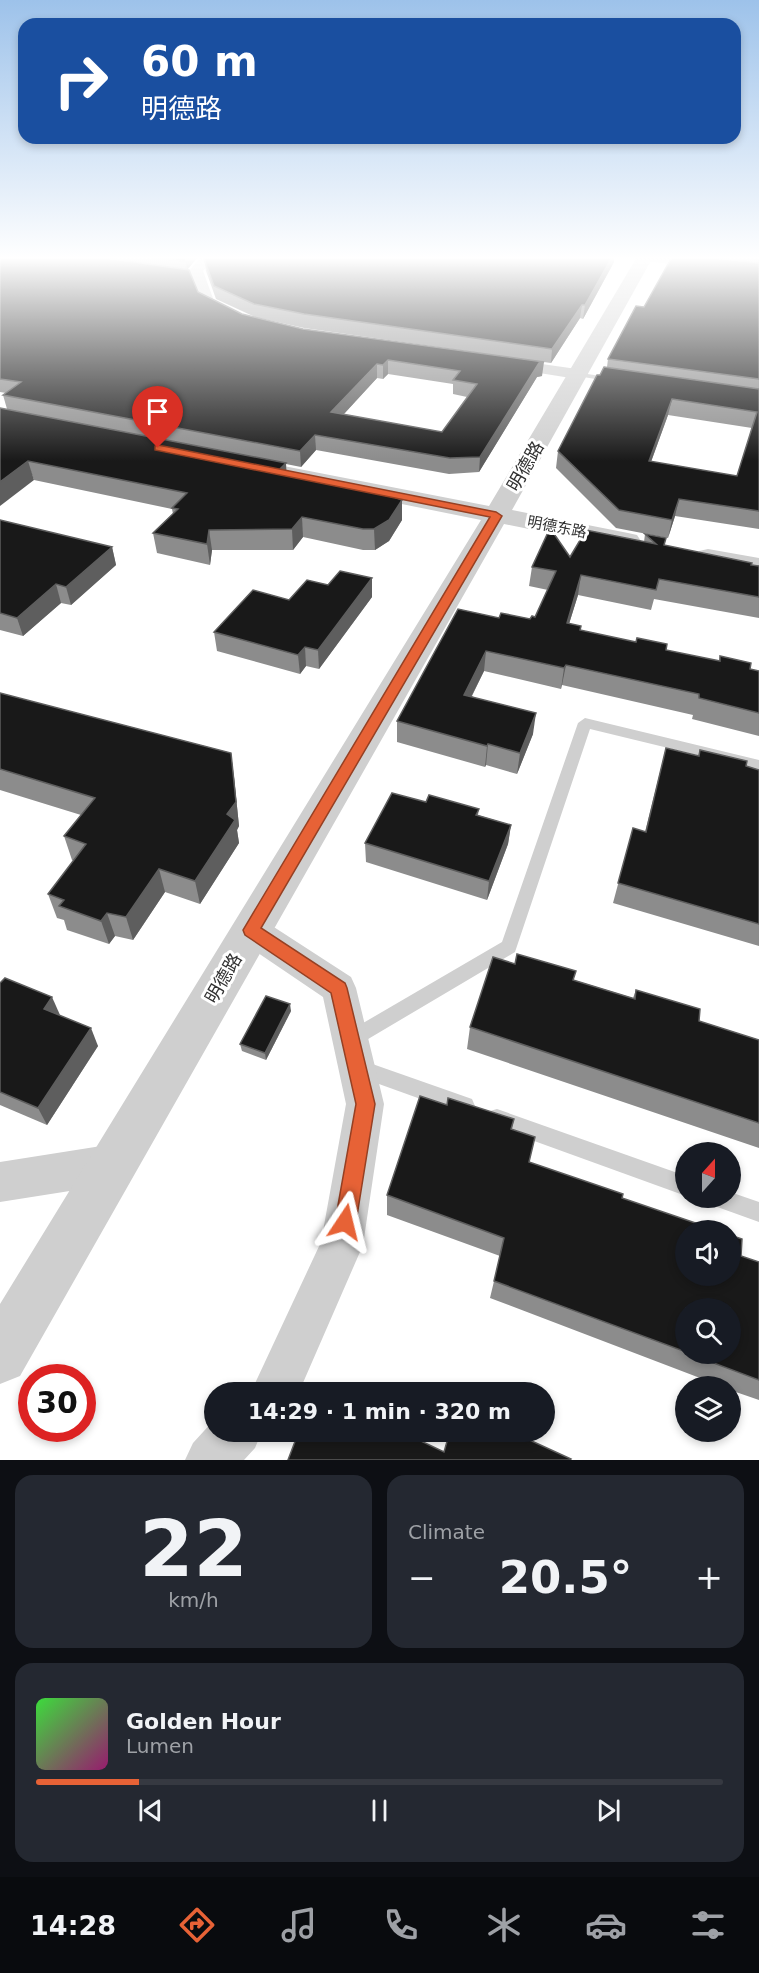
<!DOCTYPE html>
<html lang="en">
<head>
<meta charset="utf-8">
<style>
	:root { --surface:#171b24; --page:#242831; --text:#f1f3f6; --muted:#9ea1a6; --line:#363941; --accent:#e76236 }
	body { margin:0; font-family:"DejaVu Sans","Noto Sans SC",sans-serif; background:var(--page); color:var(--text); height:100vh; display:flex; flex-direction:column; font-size:22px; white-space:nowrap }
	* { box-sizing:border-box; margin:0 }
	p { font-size:20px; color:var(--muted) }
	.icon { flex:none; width:33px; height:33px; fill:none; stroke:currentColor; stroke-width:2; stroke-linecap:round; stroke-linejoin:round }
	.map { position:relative; height:1460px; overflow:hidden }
	.panel { display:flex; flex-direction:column; gap:15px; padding:15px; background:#0d0f14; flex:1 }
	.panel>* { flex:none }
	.banner { position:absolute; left:18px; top:18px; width:723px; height:126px; border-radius:18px; box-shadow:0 3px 9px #0003; background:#1a4fa0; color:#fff; overflow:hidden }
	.needle { width:39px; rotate:21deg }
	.fabs { position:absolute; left:675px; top:1142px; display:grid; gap:12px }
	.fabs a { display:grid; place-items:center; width:66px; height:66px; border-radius:50%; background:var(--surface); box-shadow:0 3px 9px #0003; font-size:30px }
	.speed { position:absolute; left:18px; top:1364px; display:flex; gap:12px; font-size:30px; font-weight:700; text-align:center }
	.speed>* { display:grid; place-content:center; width:78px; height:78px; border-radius:50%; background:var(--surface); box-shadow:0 3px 9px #0003; line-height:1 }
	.speed .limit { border:9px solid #d22; background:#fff; color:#111 }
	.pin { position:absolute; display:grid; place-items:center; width:51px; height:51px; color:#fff; margin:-62px -26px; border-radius:50% 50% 50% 0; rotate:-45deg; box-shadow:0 0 6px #0007 }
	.pin .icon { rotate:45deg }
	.me { position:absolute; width:66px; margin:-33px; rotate:10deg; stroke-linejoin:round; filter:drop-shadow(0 0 4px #0008) }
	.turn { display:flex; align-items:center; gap:21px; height:126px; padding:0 24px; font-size:27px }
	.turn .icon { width:78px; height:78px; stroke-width:2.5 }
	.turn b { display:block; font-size:42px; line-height:51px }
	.big { font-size:45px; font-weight:700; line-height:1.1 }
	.panel .tile { flex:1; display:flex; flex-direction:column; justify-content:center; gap:9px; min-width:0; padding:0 21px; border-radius:18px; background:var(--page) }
	.panel .dial { align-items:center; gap:0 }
	.dial b { font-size:78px; line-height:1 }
	.song { display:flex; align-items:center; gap:18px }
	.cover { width:72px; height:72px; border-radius:9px; background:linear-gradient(135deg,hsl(120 70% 55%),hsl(320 70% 35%)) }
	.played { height:6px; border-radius:3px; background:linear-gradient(90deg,var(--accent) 15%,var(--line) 15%) }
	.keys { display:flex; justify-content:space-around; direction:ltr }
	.heat { display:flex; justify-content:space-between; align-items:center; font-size:33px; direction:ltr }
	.panel .tiles { flex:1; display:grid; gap:15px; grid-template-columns:1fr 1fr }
	.tile:last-child { grid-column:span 2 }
	.trip { position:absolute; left:204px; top:1382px; width:351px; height:60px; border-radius:30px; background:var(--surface); box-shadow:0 3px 9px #0003; font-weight:700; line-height:60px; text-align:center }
	.dock { display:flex; height:96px; justify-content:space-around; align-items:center; background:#090b0e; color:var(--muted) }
	.dock .icon { width:42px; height:42px }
	.dock .active { color:var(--accent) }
	.dock b { font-size:27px; color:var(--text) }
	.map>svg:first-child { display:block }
</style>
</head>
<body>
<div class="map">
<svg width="759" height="1460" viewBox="0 0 759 1460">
	<rect width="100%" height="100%" fill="#fff"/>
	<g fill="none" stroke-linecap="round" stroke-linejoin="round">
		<g fill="#cfcfcf" fill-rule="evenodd">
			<polygon points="574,372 614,378 618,380 614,382 577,376 574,376"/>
			<polygon points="585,718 759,760 759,770 590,729 515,952 358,1045 352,1047 346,1045 343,1039 346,1033 502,942 578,723"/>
			<polygon points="361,1060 472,1099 475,1106 472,1113 465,1115 354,1075 352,1069 354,1063"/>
			<polygon points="497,1109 686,1176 686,1196 490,1125 487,1118 490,1111"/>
			<polygon points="730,1192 759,1202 759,1222 709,1204 706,1197 730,1197"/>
		</g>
		<g fill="#cfcfcf" fill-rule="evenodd">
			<polygon points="201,257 214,257 203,271 214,301 236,311 238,314 236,317 226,317 201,303 189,271"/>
			<polygon points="639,257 678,257 759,266 759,274 645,261"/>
			<polygon points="507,359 577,369 585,374 577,379 501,367 499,364"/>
			<polygon points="251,916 263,920 351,977 356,988 384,1104 363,1245 299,1392 251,1392 321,1242 346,1104 323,997 239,940 234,930 239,920"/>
			<polygon points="114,1144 128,1150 134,1164 128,1178 114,1184 0,1202 0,1162"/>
			<polygon points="214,1420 214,1431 262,1431 255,1448 244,1460 185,1460 193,1443"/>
		</g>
		<g fill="#cfcfcf" fill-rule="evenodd">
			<polygon points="637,257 653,257 512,510 628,533 637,535 641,541 637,547 628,549 504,524 20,1376 0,1384 0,1304 481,520 243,472 235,470 231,465 235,460 243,458 489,506"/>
			<polygon points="708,549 759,558 759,574 699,563 695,557 699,551"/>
		</g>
	</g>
	<g fill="#8c8c8c" fill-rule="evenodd">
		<path d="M0,257H198L187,269L198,292L242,314L255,317L216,299L206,271L204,259L206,257H614V262L583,319L580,318L551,363L304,328L255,317L303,329L542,376L537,377L479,472L449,474L316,450L301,467L286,464V475L402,520L389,541L375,550H363L303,537L293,550H212L210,565L157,553L153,533L173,514L172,509L34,480L7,409L3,395L6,393L0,392ZM388,374L453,384V394L467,397L442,432L343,415L377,378L383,379Z"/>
		<path d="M672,257H759V529L675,516L668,538L616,528L556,468L558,451L600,375L607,367L608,359L644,307ZM668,415L752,428L737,476L651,462Z"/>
		<polygon points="0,520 112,547 116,565 71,605 61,603 23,636 0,630"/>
		<polygon points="645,534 664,546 759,566 759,618 654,599 651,610 578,595 569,624 581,626 581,630 666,650 719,661 720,656 750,669 759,671 759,736 692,719 693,715 562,685 561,689 484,671 472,696 533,734 517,774 486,765 485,767 397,742 397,721 499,618 530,619 535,617 548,590 529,586 532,567 644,542"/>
		<polygon points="372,597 319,669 306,666 300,674 217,651 214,632 289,600"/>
		<polygon points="0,693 234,777 239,826 237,830 239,843 200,904 165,892 133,940 115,936 109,944 67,930 64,920 57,918 48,894 74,861 72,860 64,836 81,815 0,790"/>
		<polygon points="666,748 698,756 700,750 746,766 759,770 759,946 613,903 633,828 645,832"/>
		<polygon points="426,802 479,809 478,815 511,825 508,844 487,900 366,862 365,843"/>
		<polygon points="515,964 574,980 633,998 636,990 699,1021 759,1040 759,1148 467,1049 470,1027"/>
		<polygon points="0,983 60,1015 98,1046 47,1125 0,1105"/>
		<polygon points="291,1011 266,1060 242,1051 240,1044"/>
		<path d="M447,1105L514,1119L512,1129L529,1162L622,1198L741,1256L759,1262V1400L730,1390V1386H721L490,1298L500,1256L387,1215V1195ZM686,1308L730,1353H686Z"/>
	</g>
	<g fill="#5e5e5e">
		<polygon points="186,257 198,257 187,270"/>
		<polygon points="612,257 614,257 614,262 583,319 585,305"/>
		<polygon points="582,305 580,318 551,363 552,349"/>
		<polygon points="388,360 388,374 383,379 383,365"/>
		<polygon points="544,362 542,376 537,377 479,472 480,457 539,363"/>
		<polygon points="377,364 377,378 331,428 331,412"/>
		<polygon points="672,399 668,415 645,478 649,461"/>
		<polygon points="315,435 316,450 301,467 300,451"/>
		<polygon points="28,461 34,480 0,506 0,482"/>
		<polygon points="286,463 287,482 276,473"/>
		<polygon points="679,499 675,516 668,538 672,520"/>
		<polygon points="402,500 402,520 389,541 375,550 374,529"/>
		<polygon points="302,517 303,537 293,550 292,529"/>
		<polygon points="209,530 212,550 210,565 207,544"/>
		<polygon points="112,547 116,565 71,605 66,587"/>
		<polygon points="581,575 578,595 563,643 567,623"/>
		<polygon points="372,578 372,597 319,669 318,650"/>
		<polygon points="56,584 61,603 23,636 17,618"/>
		<polygon points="305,647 306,666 300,674 298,655"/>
		<polygon points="486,651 484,671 462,715 464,695"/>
		<polygon points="566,665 562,685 561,689 564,668"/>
		<polygon points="536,713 533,734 517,774 520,753"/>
		<polygon points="488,744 486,765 485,767 487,746"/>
		<polygon points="231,753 234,777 239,826 237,830 239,843 200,904 195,881 227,814"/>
		<polygon points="511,825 508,844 487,900 489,881"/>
		<polygon points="159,869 165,892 133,940 126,917"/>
		<polygon points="107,913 115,936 109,944 101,921"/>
		<polygon points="52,997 60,1015 44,1009"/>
		<polygon points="290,1004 291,1011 266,1060 265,1053"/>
		<polygon points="91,1028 98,1046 47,1125 38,1108"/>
	</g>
	<g fill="#191919" stroke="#5e5e5e" stroke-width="1.5" fill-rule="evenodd">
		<path d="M0,257H100L189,270L198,292L242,314L303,329L544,362L539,363L480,457L450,458L315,435L300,451L3,395L21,382L0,379ZM388,360L460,371L453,380L477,384L442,432L331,412L377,364L383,365Z"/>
		<polygon points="148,257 186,257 186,262"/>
		<polygon points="206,257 612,257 585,305 582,305 552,349 304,314 254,304 214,286 204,259"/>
		<polygon points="672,257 708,257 759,263 759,379 608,359 636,306 644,307"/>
		<path d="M604,367L759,389V511L679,499L672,520L619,510L558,451L597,375H600ZM672,399L757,412L737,476L649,461Z"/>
		<polygon points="0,408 286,463 276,473 387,494 402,500 389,520 374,529 363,529 302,517 292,529 209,530 207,544 153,533 178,509 172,508 187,493 28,461 0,482"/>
		<polygon points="0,520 112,547 66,587 56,584 17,618 0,613"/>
		<polygon points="550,528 570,557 586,530 656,544 645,534 666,538 664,545 752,563 751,565 759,566 759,597 659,579 656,590 581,575 567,623 581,626 580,630 636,642 637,638 667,644 666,650 720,661 720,656 751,663 750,669 759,671 759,713 699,698 699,694 566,665 564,668 486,651 464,695 536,713 520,753 488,744 487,746 397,721 458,609 499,618 501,613 530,619 532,616 535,617 556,571 532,567"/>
		<polygon points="340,571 372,578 318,650 305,647 298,655 214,632 253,590 289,600 307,580 328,585"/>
		<polygon points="0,693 231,753 236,802 227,814 235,820 195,881 159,869 126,917 107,913 101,921 59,906 64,900 48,894 86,844 64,836 95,798 0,769"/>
		<polygon points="666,748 699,756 700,750 747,761 746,766 759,770 759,924 618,883 633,828 646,832"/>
		<polygon points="392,793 426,802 429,795 479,809 476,815 511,825 489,881 365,843"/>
		<polygon points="517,954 576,971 573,980 635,999 636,990 700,1009 699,1021 759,1040 759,1123 470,1027 493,957 515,964"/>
		<polygon points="5,978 52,997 44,1009 91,1028 38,1108 0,1092 0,983"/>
		<polygon points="266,996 290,1004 265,1053 240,1044"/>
		<polygon points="420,1096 447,1105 448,1098 514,1119 511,1129 535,1137 529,1162 623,1194 622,1198 716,1230 686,1230 686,1275 730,1275 730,1235 742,1239 741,1256 759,1262 759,1380 687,1353 730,1353 730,1308 686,1308 686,1352 494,1281 504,1238 387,1195"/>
		<polygon points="299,1431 400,1431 444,1452 450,1431 469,1431 481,1436 482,1431 510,1431 571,1459 570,1460 288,1460"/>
	</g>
	<linearGradient id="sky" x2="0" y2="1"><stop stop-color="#9dc2ea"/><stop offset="0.56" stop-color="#fff"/><stop offset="1" stop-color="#fff" stop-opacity="0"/></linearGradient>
	<rect width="759" height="461" fill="url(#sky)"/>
	<polygon fill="#e76236" stroke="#964023" stroke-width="1.5" points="158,445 496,512 502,516 261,928 345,983 347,988 375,1104 356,1222 353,1229 345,1232 338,1229 335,1222 356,1104 331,993 245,935 243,930 490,517 155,450 155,446"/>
	<g text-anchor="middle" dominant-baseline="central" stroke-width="6" stroke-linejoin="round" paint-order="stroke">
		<g font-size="15" fill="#323232" stroke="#fff">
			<text transform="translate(557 527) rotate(11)">明德东路</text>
		</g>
		<g font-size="18" fill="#323232" stroke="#fff">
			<text transform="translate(525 466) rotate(-60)">明德路</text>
			<text transform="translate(223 978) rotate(-60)">明德路</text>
		</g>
	</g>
</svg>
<div class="fabs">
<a><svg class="needle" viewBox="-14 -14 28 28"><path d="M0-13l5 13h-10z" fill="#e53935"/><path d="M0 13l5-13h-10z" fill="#9ea1a6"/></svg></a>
<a><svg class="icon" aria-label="sound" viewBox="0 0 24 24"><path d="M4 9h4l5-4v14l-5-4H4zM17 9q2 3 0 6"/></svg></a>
<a><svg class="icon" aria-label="search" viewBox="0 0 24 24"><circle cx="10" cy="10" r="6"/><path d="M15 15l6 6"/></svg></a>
<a><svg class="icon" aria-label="layers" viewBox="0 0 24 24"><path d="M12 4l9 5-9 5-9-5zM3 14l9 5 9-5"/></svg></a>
</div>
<div class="speed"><div class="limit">30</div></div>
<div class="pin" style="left:158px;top:448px;background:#d93025"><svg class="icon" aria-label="arrive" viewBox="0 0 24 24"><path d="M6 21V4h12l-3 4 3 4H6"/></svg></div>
<svg class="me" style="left:345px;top:1222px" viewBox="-20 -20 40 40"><path d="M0-17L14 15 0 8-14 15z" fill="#e76236" stroke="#fff" stroke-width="4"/></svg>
<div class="trip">14:29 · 1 min · 320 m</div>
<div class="banner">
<div class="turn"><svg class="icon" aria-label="right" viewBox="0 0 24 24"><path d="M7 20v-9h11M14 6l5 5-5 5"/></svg><div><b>60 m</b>明德路</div></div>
</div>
</div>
<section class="panel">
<div class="tiles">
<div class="tile dial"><b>22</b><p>km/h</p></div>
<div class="tile"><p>Climate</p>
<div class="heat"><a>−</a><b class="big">20.5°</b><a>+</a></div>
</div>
<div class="tile">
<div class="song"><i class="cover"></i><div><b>Golden Hour</b><p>Lumen</p></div></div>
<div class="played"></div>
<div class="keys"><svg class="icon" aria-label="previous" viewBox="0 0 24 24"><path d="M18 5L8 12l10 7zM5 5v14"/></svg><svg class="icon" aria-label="pause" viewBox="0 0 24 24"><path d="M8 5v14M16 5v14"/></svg><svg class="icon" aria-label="next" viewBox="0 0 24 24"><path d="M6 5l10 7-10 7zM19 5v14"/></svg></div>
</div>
</div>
</section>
<nav class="dock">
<b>14:28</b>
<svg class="icon active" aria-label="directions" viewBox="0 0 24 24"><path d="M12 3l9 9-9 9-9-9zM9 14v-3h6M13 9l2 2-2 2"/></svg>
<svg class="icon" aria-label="music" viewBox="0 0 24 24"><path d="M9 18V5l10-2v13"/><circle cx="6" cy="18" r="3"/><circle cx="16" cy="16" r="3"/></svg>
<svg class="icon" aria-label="phone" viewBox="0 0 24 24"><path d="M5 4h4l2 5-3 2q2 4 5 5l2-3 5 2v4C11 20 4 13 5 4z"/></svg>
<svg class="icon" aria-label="climate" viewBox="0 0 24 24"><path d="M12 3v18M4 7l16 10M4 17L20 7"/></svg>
<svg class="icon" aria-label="car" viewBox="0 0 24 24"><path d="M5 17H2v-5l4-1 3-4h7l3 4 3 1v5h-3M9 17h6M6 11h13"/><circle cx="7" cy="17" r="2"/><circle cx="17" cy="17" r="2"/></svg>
<svg class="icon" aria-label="filters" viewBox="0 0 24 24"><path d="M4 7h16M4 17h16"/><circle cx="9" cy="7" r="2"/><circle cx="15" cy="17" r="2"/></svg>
</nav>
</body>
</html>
